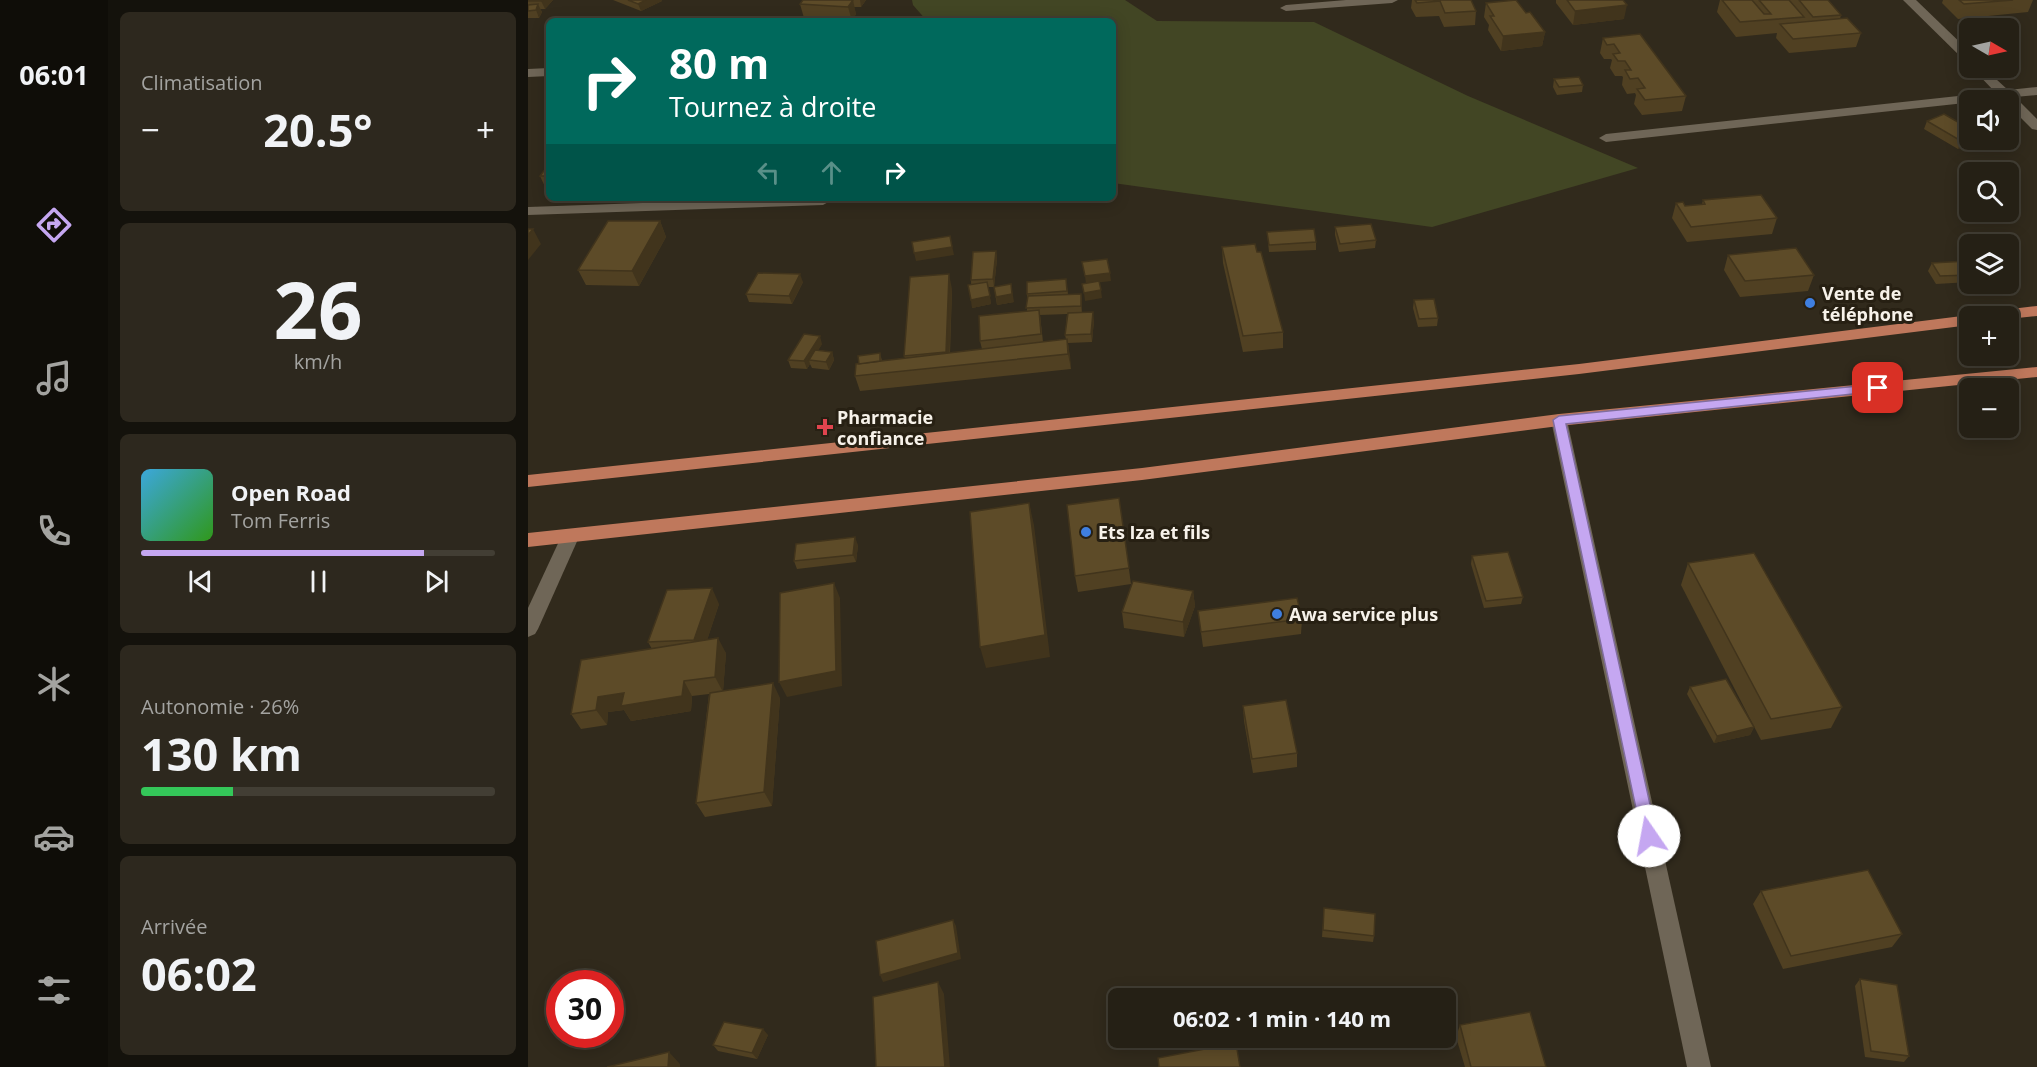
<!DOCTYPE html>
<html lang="fr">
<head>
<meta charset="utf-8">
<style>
	:root { --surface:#252015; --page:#2d281e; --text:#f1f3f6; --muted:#a3a3a0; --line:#423e34; --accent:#c5a7f1 }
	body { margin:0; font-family:"Open Sans",sans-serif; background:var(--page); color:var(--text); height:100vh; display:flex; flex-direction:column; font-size:22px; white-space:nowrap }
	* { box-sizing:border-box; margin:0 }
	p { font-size:20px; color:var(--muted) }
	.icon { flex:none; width:33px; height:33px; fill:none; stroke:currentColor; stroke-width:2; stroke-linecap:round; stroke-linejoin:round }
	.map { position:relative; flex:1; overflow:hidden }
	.sheet { display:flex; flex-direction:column; gap:12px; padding:12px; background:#14120c; width:420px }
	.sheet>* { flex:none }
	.guide { position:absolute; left:18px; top:18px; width:570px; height:183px; border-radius:9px; box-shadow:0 3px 15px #0003,0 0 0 2px var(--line); background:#00695c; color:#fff; overflow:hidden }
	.needle { width:39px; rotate:99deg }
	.buttons { position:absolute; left:1431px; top:18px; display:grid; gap:12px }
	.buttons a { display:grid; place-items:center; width:60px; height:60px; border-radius:9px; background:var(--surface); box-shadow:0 3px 15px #0003,0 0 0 2px var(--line); font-size:30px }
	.speed { position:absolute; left:18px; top:970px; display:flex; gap:12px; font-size:30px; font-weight:700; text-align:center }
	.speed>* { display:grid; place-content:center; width:78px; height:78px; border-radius:50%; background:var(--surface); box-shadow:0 3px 15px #0003,0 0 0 2px var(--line); line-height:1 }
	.speed .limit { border:9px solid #d22; background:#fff; color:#111 }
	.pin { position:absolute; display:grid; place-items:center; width:51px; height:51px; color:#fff; margin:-26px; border-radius:12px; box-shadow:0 3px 9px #0006 }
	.me { position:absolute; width:66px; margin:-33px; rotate:348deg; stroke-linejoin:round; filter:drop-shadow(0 0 4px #0008) }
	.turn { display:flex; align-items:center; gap:21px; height:126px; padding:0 24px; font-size:27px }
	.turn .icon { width:78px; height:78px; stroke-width:2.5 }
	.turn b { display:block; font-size:42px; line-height:51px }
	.lanes { display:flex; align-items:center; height:57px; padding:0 24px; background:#0003; justify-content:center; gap:30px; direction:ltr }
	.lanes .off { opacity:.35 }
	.big { font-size:45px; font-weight:700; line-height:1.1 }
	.sheet .widget { flex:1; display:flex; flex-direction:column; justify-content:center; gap:9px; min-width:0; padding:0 21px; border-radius:9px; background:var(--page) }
	.sheet .dial { align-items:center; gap:0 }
	.dial b { font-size:78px; line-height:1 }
	.song { display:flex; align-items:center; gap:18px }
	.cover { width:72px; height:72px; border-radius:9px; background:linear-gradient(135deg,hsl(200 70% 55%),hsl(110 70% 35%)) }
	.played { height:6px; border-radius:3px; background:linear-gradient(90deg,var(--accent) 80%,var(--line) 80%) }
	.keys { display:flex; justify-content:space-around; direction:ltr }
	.heat { display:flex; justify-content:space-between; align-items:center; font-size:33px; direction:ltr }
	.charge { height:9px; border-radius:4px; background:linear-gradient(90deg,#34c759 26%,var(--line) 0) }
	.trip { position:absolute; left:580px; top:988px; width:348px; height:60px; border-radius:9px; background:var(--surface); box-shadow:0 3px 15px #0003,0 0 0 2px var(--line); font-weight:700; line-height:60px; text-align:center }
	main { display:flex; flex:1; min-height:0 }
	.tab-bar { display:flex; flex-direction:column; width:108px; justify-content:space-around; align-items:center; background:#0f0d08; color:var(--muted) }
	.tab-bar .icon { width:42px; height:42px }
	.tab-bar .on { color:var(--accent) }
	.tab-bar b { font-size:27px; color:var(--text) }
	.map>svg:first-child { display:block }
</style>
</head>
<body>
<main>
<nav class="tab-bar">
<b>06:01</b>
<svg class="icon on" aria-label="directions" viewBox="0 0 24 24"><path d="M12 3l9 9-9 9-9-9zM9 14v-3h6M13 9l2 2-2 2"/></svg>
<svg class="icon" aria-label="music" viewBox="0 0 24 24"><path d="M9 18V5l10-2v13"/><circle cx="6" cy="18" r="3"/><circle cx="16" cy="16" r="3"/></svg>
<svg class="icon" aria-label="phone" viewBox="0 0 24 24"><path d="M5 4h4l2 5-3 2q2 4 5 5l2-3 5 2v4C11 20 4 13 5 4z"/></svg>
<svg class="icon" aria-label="climate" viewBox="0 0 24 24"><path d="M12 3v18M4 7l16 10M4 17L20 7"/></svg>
<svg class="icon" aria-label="car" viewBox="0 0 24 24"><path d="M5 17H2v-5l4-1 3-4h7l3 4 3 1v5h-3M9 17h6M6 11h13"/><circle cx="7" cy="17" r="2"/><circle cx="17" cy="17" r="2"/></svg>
<svg class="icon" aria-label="filters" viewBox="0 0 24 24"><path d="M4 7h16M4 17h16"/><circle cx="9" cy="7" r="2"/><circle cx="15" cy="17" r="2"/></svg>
</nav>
<section class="sheet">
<div class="widget"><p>Climatisation</p>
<div class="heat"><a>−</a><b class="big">20.5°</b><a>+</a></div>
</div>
<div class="widget dial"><b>26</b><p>km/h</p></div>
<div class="widget">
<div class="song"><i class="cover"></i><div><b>Open Road</b><p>Tom Ferris</p></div></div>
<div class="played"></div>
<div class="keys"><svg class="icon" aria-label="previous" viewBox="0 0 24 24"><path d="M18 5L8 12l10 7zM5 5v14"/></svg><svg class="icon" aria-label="pause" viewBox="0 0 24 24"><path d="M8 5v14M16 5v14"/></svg><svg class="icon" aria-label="next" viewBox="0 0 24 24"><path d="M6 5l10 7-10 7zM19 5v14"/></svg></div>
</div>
<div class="widget"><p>Autonomie · 26%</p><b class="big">130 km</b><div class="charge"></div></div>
<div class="widget"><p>Arrivée</p><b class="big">06:02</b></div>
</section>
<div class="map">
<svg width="1509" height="1067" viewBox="0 0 1509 1067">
	<rect width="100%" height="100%" fill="#312a1c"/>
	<polygon fill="#424624" points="384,0 597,0 629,21 786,22 940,96 1110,168 904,227 585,183 585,21 399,21 385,5"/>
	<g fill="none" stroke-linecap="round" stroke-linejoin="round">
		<g fill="#6f6657" fill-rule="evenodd">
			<polygon points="818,0 870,0 864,3 758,11 752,8 758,5"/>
			<polygon points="1375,0 1388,0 1442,52 1442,63 1438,62"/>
			<polygon points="21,68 21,76 0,77 0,69"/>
			<polygon points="1444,68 1456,68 1480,90 1509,87 1509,95 1487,97 1509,119 1509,130 1504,129 1480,105 1480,100 1474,99 1078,142 1071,138 1078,134 1467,92"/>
			<polygon points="260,198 300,198 302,201 295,205 0,215 0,207"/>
			<polygon points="1031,414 1037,416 1039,420 1183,1067 1159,1067 1023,420 1025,416"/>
			<polygon points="42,530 48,532 51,537 10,629 7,634 0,637 0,608 33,537 36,532"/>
		</g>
		<g fill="#bf785c" fill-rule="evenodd">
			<polygon points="1509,306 1509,316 1480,319 1480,316 1458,316 1466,311"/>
			<polygon points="1442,315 1447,316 1442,316 1442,325 1051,374 0,487 0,475 1051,364"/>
			<polygon points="1509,367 1509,377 1031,426 614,480 0,547 0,533 614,468 1031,414"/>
		</g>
	</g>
	<g fill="#504022" fill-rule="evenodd">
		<polygon points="0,0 25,0 17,9 12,9 14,12 11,18 0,18"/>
		<polygon points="85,0 133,0 134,1 113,11"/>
		<polygon points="275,0 338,0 333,7 326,7 328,14 324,21 276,18 272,4"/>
		<polygon points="884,0 943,0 948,11 947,25 916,27 911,16 888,17 883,8"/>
		<polygon points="1028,0 1095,0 1096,19 1045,25 1028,3"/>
		<polygon points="1192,0 1300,0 1313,15 1312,19 1333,33 1328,47 1261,53 1248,38 1249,33 1208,37 1189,12"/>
		<polygon points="1415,0 1505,0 1500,12 1430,19 1414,3"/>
		<polygon points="958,3 998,13 1017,32 1014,46 973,51 960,30 961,25 956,17"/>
		<polygon points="1112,34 1158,96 1154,111 1114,115 1106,104 1108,95 1107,93 1099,94 1094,85 1095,77 1094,76 1087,76 1082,68 1084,60 1083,59 1076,59 1072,53 1075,38"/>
		<polygon points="1026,79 1055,85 1054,92 1029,95 1025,87"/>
		<polygon points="1399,121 1442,140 1448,140 1447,142 1430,149 1396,129"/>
		<polygon points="21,164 21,191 19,191 12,176"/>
		<polygon points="1175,200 1249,218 1244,234 1159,242 1144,218 1148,203 1157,206 1174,204"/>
		<polygon points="132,221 138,237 111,286 58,285 50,270"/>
		<polygon points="807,227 848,240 847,248 811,252 807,235"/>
		<polygon points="739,232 788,242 788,250 741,252"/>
		<polygon points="694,247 755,332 755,348 715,352 695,263"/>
		<polygon points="468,251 469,259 466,287 486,302 469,305 466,287 460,287 463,304 444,308 443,280"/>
		<polygon points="1200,255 1286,275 1280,291 1212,297 1196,270"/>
		<polygon points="1404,263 1442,266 1442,282 1408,284 1400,271"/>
		<path d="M538,279L540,294H553L554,302V312L566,320L564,342L540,343L543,369L332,391L327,376L331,364L352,353L354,361L377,358L376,356L424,289L422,353L454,349L452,341L499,311V294ZM539,314L537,335L538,339L515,342L512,315Z"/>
		<polygon points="275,282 264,304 221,302 218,294"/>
		<polygon points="886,300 910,318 909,326 890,327 885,308"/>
		<polygon points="294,344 290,350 304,352 306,360 301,370 284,368 282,364 279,369 263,368 260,360"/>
		<polygon points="591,498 603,584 550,592 547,576"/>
		<polygon points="330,545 328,562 269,569 266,561"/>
		<polygon points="944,556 995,597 993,604 956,608 943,564"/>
		<polygon points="1160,563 1314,707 1303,728 1233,740 1153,585"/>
		<polygon points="665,591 667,606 656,637 596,628 594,612"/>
		<polygon points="191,604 179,640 198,653 195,691 252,698 244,806 177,817 168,803 181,694 164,696 163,711 103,721 96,710 80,712 79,725 53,729 43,714 124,649 120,642"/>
		<polygon points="670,611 774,619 773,634 675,647"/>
		<polygon points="1162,687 1226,727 1222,735 1186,743 1159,694"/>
		<polygon points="715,706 769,753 769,767 725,773 716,721"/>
		<polygon points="1233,891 1374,934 1364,947 1255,969 1225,904"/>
		<polygon points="796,908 846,936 845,942 794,937"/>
		<polygon points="1332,979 1381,1056 1376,1062 1337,1057 1327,986"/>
		<polygon points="932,1025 1018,1067 937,1067 928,1037"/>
		<polygon points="240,1035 229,1059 190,1051 185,1045"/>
	</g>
	<g fill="#41341c">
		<polygon points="15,0 25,0 17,9 13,1"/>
		<polygon points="118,0 133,0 134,1 113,11 110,4"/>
		<polygon points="325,0 328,14 324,21 320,7"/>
		<polygon points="332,0 338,0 333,7"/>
		<polygon points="10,4 14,12 11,18 8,10"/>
		<polygon points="1099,5 1096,19 1045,25 1047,11"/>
		<polygon points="1017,32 1014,46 973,51 975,36"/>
		<polygon points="1442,138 1442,140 1448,140 1447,142 1430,149 1433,141"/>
		<polygon points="132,221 138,237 111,286 104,271"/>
		<polygon points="5,229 13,244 0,260 0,235"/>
		<polygon points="422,236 426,255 388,261 386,253"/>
		<polygon points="468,251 469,259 466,287 465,279"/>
		<polygon points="582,273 583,281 558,284 557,276"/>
		<polygon points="272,274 275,282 264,304 261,296"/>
		<polygon points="421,274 424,289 421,367 418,352"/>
		<polygon points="483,284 486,302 469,305 468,297"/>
		<polygon points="573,290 574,298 557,301 556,293"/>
		<polygon points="553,294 554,302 554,314 553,306"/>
		<polygon points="462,296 463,304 444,308 443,300"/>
		<polygon points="565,312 566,320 564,342 563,334"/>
		<polygon points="292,336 294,344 284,361 281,360 282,364 279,369 276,361"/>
		<polygon points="539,339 542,355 543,369 540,354"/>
		<polygon points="304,352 306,360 301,370 298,362"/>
		<polygon points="501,503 506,525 522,657 458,668 452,647"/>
		<polygon points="327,537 330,545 328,562 325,555"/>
		<polygon points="306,583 312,598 314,686 259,697 251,682"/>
		<polygon points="184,588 191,604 174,656 166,640"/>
		<polygon points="665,591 667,606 656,637 655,622"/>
		<polygon points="190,638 198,653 195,692 187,677"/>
		<polygon points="156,681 164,696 163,711 103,721 96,710 80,712 79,725 68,710 70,697"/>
		<polygon points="245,683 252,698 244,806 236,792"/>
		<polygon points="1226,727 1222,735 1186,743 1189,736"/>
		<polygon points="425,920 428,926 433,959 355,982 352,975"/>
		<polygon points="410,982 416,994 422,1067 417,1067"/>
		<polygon points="235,1029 240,1035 229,1059 224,1053"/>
		<polygon points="141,1052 152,1064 152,1067 140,1067"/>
	</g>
	<g fill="#5d4b28" stroke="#41341c" stroke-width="1.5">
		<polygon points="0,0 15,0 13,1 0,1"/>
		<polygon points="100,0 118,0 110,4"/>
		<polygon points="275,0 325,0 320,7 272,4"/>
		<polygon points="887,0 943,0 948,11 917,13 912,1 889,3"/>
		<polygon points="988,0 998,13 1002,12 1017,32 975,36 962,16 966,16 958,3"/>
		<polygon points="1039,0 1095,0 1099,5 1047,11"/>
		<polygon points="1194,0 1224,0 1236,14 1243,14 1231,0 1261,0 1276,17 1212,22"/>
		<polygon points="1271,0 1300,0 1313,15 1285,17"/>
		<polygon points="1431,0 1485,0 1436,4"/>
		<polygon points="10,4 8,10 0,11 0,5"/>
		<polygon points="1319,18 1333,33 1265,39 1252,24"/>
		<polygon points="1112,34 1158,96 1117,100 1109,89 1117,88 1110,78 1102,79 1097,70 1103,70 1097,61 1090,61 1085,54 1092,53 1086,44 1079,45 1075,38"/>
		<polygon points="1051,77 1055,85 1031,87 1026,79"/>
		<polygon points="1416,114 1442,129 1442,138 1433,141 1399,121"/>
		<polygon points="21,164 21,176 12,176"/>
		<polygon points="1233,195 1249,218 1163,227 1148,203 1155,202 1157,206 1177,204 1175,200"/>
		<polygon points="80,221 132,221 104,271 50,270"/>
		<polygon points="843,224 848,240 812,244 807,227"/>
		<polygon points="0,229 5,229 0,235"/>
		<polygon points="786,229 788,242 741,245 739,232"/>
		<polygon points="422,236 424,247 386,253 384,242"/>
		<polygon points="727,244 729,252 733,252 755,332 715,336 694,247"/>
		<polygon points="1268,248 1286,275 1217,281 1200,255"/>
		<polygon points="468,251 465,279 443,280 445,252"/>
		<polygon points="579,259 582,273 557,276 554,262"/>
		<polygon points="1439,261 1442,266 1442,275 1412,276 1404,263"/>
		<polygon points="230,273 272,274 261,296 218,294"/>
		<polygon points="421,274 418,352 376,356 382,277"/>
		<polygon points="538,279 539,291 499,294 499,282"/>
		<polygon points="571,281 573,290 556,293 554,284"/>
		<polygon points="459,282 462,296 443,300 440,285"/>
		<polygon points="483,284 484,294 468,297 466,287"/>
		<polygon points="553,294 553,306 498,308 500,296"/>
		<polygon points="906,299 910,318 891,319 886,300"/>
		<polygon points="511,310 513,334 452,341 451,316"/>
		<polygon points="565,312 563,334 537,335 540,313"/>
		<polygon points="276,334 292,336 276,361 260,360"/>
		<polygon points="539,339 540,354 327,376 328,364"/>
		<polygon points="287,350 304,352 298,362 281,360"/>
		<polygon points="352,353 352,361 331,364 330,356"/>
		<polygon points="591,498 601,568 547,576 539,505"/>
		<polygon points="501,503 517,635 452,647 442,512"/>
		<polygon points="327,537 325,555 266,561 268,544"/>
		<polygon points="980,552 995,597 958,601 944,556"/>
		<polygon points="1226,553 1314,707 1243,719 1160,563"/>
		<polygon points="605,581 665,591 655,622 594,612"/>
		<polygon points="306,583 308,671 251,682 252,593"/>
		<polygon points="184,588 166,640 120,642 139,590"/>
		<polygon points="769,598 774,619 673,632 670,611"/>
		<polygon points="190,638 187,677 156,681 154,696 93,706 96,693 70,697 68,710 43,714 53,660"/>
		<polygon points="1198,679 1226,727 1189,736 1162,687"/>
		<polygon points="245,683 236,792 168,803 182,693"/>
		<polygon points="758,700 769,753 724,759 715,706"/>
		<polygon points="1340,870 1374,934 1263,956 1233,891"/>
		<polygon points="796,908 847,914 846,936 795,930"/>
		<polygon points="425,920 430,953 352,975 348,941"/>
		<polygon points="1332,979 1369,985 1381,1056 1343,1051"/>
		<polygon points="410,982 417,1067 348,1067 345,997"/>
		<polygon points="1002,1012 1018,1067 943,1067 932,1025"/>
		<polygon points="196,1022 235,1029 224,1053 185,1045"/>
		<polygon points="708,1043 712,1067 631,1067 630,1058"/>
		<polygon points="141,1052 140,1067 79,1067"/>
	</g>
	<polygon fill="#c5a7f1" stroke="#806d9d" stroke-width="1.5" points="1350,384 1356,388 1354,391 1038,424 1129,836 1127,841 1121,843 1115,841 1025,420 1031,416"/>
	<g fill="#3f7fe0" stroke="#272013" stroke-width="2">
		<circle cx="1282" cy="303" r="6"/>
		<circle cx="558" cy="532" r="6"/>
		<circle cx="749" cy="614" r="6"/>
	</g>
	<path fill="#e0444e" stroke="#272013" stroke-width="2" d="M294 418h6v6h6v6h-6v6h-6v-6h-6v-6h6z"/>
	<g text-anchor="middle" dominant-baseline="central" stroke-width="6" stroke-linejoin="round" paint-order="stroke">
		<g font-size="18" font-weight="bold" fill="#f7f2ea" stroke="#272013" text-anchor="start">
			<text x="1294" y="293">Vente de<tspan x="1294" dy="21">téléphone</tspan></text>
			<text x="309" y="417">Pharmacie<tspan x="309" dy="21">confiance</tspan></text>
			<text x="570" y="532">Ets Iza et fils</text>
			<text x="761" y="614">Awa service plus</text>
		</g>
	</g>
</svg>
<div class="buttons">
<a><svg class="needle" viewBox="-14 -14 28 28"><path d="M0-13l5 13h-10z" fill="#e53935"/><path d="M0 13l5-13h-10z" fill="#a3a3a0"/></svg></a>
<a><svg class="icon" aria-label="sound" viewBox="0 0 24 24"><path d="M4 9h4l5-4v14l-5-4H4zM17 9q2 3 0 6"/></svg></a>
<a><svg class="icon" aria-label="search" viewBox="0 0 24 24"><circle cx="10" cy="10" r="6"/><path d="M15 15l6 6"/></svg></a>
<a><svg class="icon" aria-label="layers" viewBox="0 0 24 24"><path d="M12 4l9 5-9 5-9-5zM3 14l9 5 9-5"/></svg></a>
<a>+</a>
<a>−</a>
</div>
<div class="speed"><div class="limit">30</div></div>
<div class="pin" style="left:1350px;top:388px;background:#d93025"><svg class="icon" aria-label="arrive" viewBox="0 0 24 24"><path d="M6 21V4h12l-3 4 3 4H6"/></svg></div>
<svg class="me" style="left:1121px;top:836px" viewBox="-20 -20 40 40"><circle r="19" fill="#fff"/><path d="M0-13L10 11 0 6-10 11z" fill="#c5a7f1"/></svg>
<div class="trip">06:02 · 1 min · 140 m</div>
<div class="guide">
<div class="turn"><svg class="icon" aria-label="right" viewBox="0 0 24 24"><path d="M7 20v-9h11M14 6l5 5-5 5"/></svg><div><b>80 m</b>Tournez à droite</div></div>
<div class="lanes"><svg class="icon off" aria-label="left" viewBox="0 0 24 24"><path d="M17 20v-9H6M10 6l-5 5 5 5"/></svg><svg class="icon off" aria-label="ahead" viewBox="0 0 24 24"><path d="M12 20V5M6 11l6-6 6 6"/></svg><svg class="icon" aria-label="right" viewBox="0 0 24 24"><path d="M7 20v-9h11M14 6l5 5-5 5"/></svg></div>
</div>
</div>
</main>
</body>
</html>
